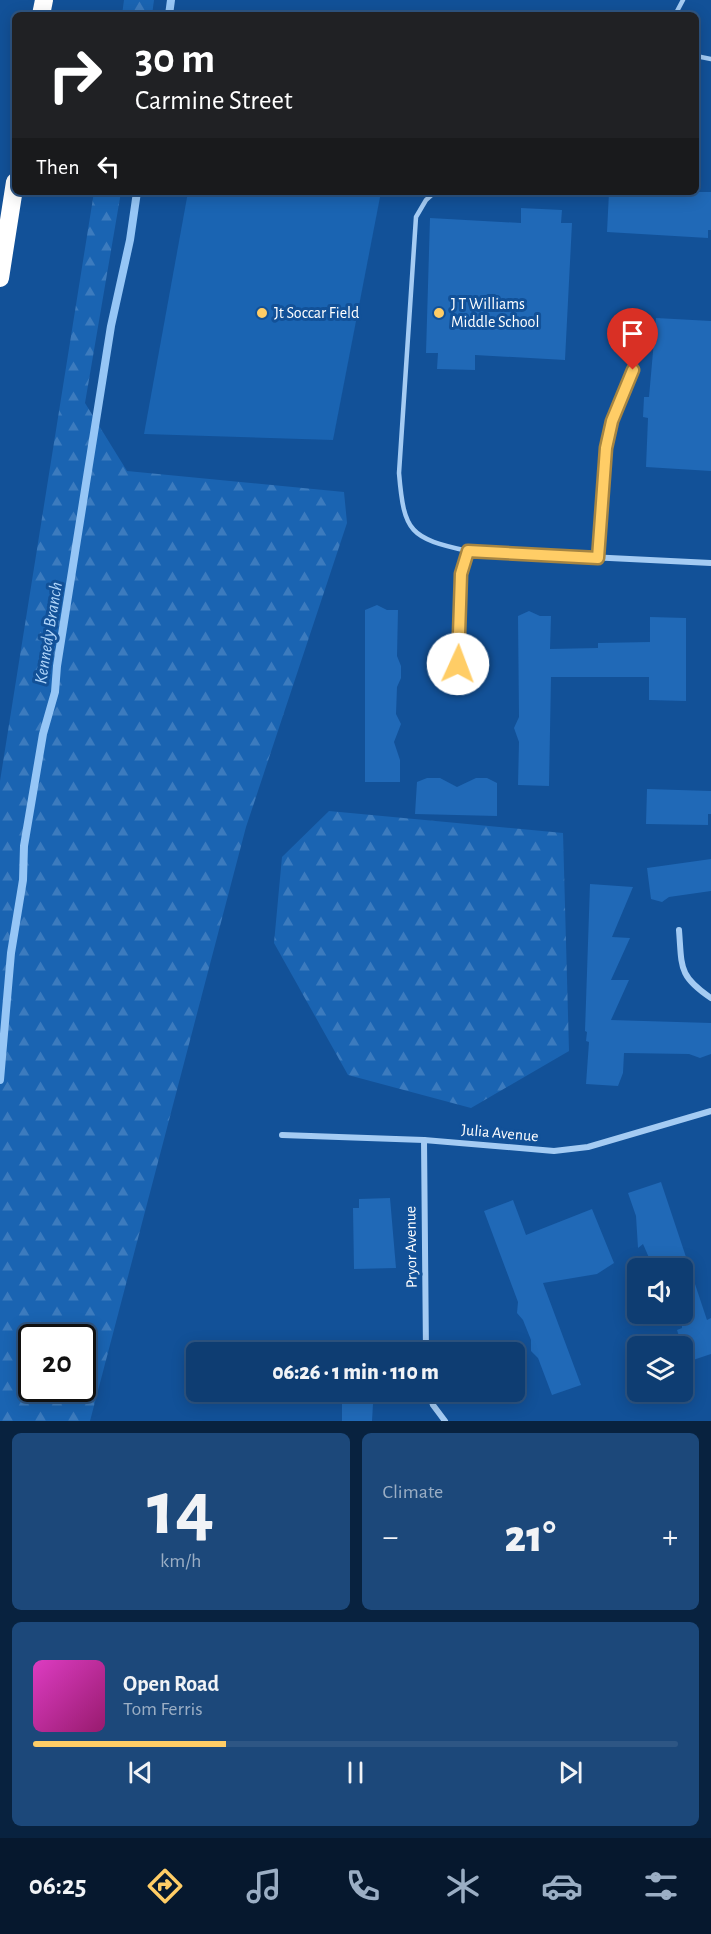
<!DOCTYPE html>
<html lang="en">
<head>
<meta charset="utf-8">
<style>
	:root { --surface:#0e3d72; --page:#1c487a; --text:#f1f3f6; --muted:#9baec4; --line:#2e5684; --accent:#ffcd66 }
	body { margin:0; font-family:"Alegreya Sans",sans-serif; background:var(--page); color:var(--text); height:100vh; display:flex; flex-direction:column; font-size:22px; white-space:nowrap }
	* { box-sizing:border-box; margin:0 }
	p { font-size:20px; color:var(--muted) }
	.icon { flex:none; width:33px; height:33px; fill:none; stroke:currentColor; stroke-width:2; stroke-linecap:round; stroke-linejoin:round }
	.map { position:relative; height:1421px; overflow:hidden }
	.side { display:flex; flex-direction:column; gap:12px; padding:12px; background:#08223f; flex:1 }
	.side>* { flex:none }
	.top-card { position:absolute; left:12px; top:12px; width:687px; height:183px; border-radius:9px; box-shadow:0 3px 15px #0003,0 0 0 2px var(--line); background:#202124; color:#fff; overflow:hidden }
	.controls { position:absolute; left:627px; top:1258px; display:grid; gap:12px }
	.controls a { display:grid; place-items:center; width:66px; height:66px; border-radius:9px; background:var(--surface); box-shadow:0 3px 15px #0003,0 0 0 2px var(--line); font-size:30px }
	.speed { position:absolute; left:18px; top:1324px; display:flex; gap:12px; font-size:30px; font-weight:700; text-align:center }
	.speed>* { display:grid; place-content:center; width:78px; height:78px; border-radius:50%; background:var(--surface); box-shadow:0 3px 15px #0003,0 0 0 2px var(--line); line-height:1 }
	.speed .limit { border:3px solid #111; border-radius:9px; background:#fff; color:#111 }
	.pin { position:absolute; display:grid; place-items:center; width:51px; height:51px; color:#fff; margin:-62px -26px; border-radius:50% 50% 50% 0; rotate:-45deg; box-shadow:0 0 6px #0007 }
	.pin .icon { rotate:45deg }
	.me { position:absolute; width:66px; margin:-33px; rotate:2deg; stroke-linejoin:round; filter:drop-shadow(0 0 4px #0008) }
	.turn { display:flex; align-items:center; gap:21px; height:126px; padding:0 24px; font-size:27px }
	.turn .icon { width:78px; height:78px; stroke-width:2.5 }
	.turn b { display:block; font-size:42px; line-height:51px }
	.then { display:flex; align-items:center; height:57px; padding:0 24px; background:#0003; gap:12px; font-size:22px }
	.big { font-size:45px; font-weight:800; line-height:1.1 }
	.side .tile { flex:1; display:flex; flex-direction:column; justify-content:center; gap:9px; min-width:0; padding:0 21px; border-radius:9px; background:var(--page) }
	.side .dial { align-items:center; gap:0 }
	.dial b { font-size:78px; line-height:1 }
	.song { display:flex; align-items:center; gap:18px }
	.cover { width:72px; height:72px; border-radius:9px; background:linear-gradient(135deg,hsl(310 70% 55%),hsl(320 70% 35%)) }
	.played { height:6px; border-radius:3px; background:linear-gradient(90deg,var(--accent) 30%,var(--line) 30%) }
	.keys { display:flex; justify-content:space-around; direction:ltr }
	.heat { display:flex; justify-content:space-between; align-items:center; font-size:33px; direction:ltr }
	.side .tiles { flex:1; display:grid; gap:12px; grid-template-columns:1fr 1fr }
	.tile:last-child { grid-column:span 2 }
	.trip { position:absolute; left:186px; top:1342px; width:339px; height:60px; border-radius:9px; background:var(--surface); box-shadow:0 3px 15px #0003,0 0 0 2px var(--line); font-weight:800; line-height:60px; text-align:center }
	.tab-bar { display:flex; height:96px; justify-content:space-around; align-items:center; background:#06182e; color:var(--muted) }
	.tab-bar .icon { width:42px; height:42px }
	.tab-bar .on { color:var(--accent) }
	.tab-bar b { font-size:27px; color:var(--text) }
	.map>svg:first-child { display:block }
</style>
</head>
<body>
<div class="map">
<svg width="711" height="1421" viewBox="0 0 711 1421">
	<defs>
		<pattern id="forest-firs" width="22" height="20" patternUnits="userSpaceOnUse" patternTransform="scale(1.5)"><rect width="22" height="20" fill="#1a64b2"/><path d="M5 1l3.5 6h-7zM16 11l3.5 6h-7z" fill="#3c7bbe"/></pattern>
	</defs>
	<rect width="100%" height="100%" fill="#125198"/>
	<g fill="url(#forest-firs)" fill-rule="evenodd">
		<polygon points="124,0 154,0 152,15 122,15"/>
		<path d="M94,192H121L85,403L127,471L344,492L347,523L246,827L90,1421H0V781ZM32,1338H82V1389H32Z"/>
		<polygon points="329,811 563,833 569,1051 471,1108 348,1075 274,943 282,857"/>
	</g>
	<polygon fill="#1a64b2" points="188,192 381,192 333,440 144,434"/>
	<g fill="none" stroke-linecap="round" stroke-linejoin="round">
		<g stroke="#96c6f6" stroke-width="8">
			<polyline points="169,15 171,0"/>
			<polyline points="0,1080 11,953 23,880 24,846 43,734 55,692 57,666 111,326 130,240 137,192"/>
		</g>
	</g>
	<g fill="#2069b7">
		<polygon points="609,192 711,192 711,230 708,230 708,238 607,232"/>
		<polygon points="521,208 562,210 561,223 572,223 565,360 475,355 475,370 437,369 438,353 426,353 430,218 521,223"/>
		<polygon points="656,318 711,321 711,471 646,467 648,418 643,417 644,397 649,397"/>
		<polygon points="377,605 387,610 398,610 397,656 401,666 401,678 397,687 396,714 401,724 394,742 400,760 400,782 365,782 365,610"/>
		<polygon points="529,611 540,616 551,616 550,649 598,648 598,643 650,642 650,617 686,618 686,701 649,700 649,677 551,677 549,786 518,785 519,742 514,728 519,717 518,616"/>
		<polygon points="427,778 440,778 457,787 476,778 487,778 497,783 497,816 415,814 417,782"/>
		<polygon points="647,789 711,791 711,814 708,814 708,825 646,824"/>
		<polygon points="711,859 711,891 669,897 662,902 651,899 647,868"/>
		<polygon points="590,884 633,887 612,937 630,938 611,980 629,980 611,1020 711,1023 711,1054 700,1058 689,1054 624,1053 623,1073 618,1086 586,1084 589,1042 586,1041 587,1032 585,1031"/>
		<polygon points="661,1182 707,1320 711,1318 711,1354 687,1362 677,1330 682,1328 682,1269 654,1269 643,1244 638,1248 636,1216 628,1193"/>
		<polygon points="390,1198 396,1268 354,1269 353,1208 359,1208 359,1199"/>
		<polygon points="513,1200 526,1235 592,1209 614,1263 597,1274 543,1283 581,1385 552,1395 538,1358 531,1351 531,1340 523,1320 517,1313 518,1302 484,1211"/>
		<polygon points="342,1392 378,1392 373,1404 372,1421 342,1421"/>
	</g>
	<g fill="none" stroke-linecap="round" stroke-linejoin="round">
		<g stroke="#a4cbf3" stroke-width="4.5">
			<polyline points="675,15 683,0"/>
			<polyline points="696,56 711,59"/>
			<path d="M435,192L426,200L416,217L399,473C404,533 410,538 468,551L461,574L458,664"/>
			<polyline points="598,558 606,448 612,421 633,370"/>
		</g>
		<g stroke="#a4cbf3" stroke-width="6">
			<polyline points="468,551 711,563"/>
			<path d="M679,930C682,967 678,976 711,998"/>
			<polyline points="282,1135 424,1140 554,1151 588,1147 711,1111"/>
			<polyline points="424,1140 426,1353"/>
			<polyline points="429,1392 433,1405 445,1421"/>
		</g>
		<g stroke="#fff" stroke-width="18">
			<polyline points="41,15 44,0"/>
			<polyline points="0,278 15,182"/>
		</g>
	</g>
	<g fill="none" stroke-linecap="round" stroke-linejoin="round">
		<g stroke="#a68542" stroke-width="15">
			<polyline id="route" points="458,664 461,574 468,551 598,558 606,448 612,421 633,370"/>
		</g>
		<use href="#route" stroke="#ffcd66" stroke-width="10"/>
	</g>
	<g fill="#ffcd66" stroke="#125198" stroke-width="2">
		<circle cx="262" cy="313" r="6"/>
		<circle cx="439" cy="313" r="6"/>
	</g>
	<g text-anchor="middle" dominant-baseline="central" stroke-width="6" stroke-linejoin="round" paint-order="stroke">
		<g font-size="16" fill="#fff" stroke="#125198" text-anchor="start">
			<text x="451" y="304">J T Williams<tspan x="451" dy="18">Middle School</tspan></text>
			<text x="274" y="313">Jt Soccar Field</text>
		</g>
		<g font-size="16" fill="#fff" stroke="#125198">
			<text transform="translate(500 1133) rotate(5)">Julia Avenue</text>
			<text transform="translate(411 1247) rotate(-91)">Pryor Avenue</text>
		</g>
		<g font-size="18" font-style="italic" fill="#b0d5fa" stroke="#125198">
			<text transform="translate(49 633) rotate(-81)">Kennedy Branch</text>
		</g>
	</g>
</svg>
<div class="controls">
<a><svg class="icon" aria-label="sound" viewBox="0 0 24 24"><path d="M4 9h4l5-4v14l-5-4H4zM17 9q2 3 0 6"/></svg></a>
<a><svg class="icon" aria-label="layers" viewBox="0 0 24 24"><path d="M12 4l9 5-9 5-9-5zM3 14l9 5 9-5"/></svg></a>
</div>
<div class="speed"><div class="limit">20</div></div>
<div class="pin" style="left:633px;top:370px;background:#d93025"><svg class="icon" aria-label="arrive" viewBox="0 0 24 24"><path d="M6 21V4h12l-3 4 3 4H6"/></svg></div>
<svg class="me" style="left:458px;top:664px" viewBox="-20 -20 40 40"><circle r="19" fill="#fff"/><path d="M0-13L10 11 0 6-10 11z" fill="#ffcd66"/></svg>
<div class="trip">06:26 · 1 min · 110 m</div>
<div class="top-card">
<div class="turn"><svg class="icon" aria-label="right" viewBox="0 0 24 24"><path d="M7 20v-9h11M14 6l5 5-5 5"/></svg><div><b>30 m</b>Carmine Street</div></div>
<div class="then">Then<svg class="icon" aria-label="left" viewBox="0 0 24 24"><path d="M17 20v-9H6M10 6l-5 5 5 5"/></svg></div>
</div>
</div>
<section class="side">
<div class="tiles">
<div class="tile dial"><b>14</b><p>km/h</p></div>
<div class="tile"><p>Climate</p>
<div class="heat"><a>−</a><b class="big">21°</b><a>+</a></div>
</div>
<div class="tile">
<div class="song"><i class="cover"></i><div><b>Open Road</b><p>Tom Ferris</p></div></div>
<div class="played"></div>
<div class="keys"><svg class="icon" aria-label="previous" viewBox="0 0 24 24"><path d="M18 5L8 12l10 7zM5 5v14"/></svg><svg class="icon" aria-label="pause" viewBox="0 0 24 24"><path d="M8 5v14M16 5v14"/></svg><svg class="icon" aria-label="next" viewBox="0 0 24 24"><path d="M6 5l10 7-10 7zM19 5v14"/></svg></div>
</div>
</div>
</section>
<nav class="tab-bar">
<b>06:25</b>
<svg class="icon on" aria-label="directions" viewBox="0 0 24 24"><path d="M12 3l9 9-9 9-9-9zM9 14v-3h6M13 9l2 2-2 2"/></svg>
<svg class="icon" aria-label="music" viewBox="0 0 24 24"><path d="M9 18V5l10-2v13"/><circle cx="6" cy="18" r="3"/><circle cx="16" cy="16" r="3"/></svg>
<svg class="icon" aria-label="phone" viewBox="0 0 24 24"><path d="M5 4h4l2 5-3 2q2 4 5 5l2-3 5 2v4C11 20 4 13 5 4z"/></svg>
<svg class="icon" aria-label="climate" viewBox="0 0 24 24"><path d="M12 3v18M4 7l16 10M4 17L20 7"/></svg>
<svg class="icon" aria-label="car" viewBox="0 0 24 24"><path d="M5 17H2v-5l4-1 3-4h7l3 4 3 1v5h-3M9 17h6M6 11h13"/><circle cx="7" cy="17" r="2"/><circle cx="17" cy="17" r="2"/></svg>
<svg class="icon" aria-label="filters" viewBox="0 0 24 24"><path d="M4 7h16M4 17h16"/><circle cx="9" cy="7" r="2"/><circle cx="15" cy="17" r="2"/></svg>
</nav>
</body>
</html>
